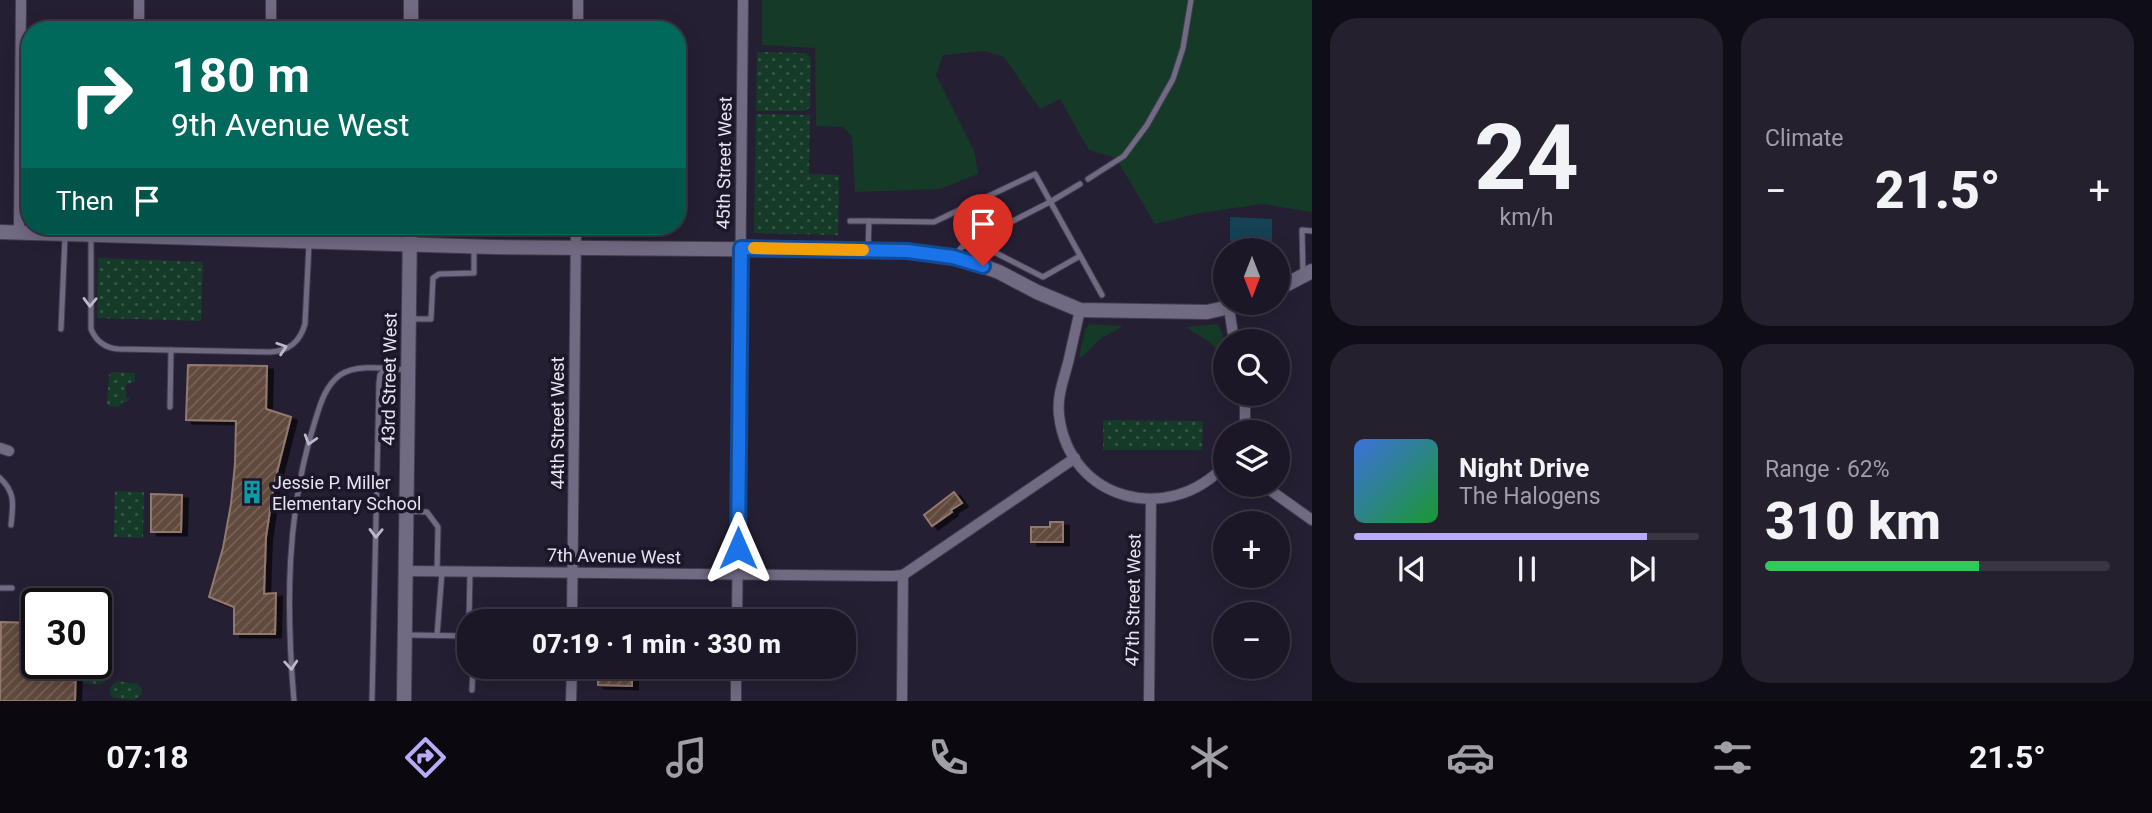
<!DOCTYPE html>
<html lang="en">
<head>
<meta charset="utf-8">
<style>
	:root { --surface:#1c1726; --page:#25202e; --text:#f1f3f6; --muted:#a09fa7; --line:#3a3643; --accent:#b8abf7 }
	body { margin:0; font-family:Roboto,sans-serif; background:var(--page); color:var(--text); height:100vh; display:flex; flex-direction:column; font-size:26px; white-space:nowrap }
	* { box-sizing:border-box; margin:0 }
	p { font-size:23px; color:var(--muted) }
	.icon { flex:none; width:38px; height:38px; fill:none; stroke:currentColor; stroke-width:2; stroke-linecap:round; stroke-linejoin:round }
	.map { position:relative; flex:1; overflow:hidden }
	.drawer { display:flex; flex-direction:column; gap:18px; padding:18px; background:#0f0d15; width:840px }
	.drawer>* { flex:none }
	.top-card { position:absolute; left:21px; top:21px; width:665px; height:214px; border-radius:28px; box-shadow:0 4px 18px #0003,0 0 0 2px var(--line); background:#00695c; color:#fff; overflow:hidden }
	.needle { width:46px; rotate:180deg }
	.fabs { position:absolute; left:1213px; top:238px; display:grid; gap:14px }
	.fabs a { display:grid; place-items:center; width:77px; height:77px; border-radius:50%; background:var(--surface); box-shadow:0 4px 18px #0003,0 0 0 2px var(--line); font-size:35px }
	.speed { position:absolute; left:21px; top:588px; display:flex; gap:14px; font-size:35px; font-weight:700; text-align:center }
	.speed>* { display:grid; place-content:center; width:91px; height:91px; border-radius:50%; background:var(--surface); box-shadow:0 4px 18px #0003,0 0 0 2px var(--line); line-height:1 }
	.speed .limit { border:4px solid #111; border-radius:10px; background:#fff; color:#111 }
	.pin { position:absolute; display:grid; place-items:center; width:60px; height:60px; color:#fff; margin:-72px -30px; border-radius:50% 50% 50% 0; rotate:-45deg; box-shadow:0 0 7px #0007 }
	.pin .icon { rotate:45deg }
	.me { position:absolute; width:77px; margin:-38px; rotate:0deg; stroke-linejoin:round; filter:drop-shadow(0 0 5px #0008) }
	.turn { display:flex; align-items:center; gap:24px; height:147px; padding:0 35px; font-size:32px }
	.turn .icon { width:91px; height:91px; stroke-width:2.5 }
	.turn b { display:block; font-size:49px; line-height:60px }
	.then { display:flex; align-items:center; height:66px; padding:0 35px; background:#0003; gap:14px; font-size:26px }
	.big { font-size:52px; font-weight:800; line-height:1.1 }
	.drawer .tile { flex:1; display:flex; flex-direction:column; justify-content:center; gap:10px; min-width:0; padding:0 24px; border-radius:28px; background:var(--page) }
	.drawer .dial { align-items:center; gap:0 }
	.dial b { font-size:91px; line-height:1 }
	.song { display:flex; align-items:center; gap:21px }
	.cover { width:84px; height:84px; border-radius:10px; background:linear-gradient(135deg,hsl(220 70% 55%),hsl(130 70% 35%)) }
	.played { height:7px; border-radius:4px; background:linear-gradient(90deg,var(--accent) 85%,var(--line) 85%) }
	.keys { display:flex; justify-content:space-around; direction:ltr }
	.heat { display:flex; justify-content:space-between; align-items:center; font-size:38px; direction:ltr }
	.charge { height:10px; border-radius:5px; background:linear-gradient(90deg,#34c759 62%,var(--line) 0) }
	.drawer .tiles { flex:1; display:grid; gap:18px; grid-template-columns:repeat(2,1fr) }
	.trip { position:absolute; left:457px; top:609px; width:399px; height:70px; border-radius:28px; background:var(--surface); box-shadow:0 4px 18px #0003,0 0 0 2px var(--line); font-weight:800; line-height:70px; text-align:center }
	.dock { display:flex; height:112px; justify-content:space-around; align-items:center; background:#0b090f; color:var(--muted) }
	.dock .icon { width:49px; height:49px }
	.dock .on { color:var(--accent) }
	.dock b { font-size:32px; color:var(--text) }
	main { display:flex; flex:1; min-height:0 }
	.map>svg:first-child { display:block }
</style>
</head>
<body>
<main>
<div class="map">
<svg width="1312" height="701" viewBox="0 0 1312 701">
	<defs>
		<pattern id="park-dots" width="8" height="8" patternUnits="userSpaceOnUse" patternTransform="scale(1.75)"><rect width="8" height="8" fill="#163a28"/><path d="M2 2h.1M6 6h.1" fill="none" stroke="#385648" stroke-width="1.8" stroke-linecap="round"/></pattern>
		<pattern id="building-hatch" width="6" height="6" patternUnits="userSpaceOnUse" patternTransform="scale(1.75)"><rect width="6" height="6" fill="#60483c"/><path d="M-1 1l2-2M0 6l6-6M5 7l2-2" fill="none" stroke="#776259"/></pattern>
		<filter id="shadow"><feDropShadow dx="6" dy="3.5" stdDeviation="0" flood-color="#0009"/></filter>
	</defs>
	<rect width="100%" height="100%" fill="#251f33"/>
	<g fill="#163a28">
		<polygon points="762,0 1312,0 1312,212 1262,204 1200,213 1155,224 1116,158 1089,150 1060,99 1040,109 1004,57 985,51 943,55 936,75 975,153 978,174 940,189 855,192 852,137 843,127 816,126 815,48 762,45"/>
		<polygon points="1089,324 1123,326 1100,339 1082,357 1079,357 1085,330"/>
		<path d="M1217,324C1226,335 1225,348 1225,361L1211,343L1186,327Z"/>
	</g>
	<g fill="url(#park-dots)">
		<polygon points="757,52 806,53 811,58 810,107 805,111 756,111"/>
		<polygon points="756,114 810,115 809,174 839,175 838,235 754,233"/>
		<polygon points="98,258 203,262 201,321 97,318"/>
		<polygon points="112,372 135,373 135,382 126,384 126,398 129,398 129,401 123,402 118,407 109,406 107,404 109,375"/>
		<polygon points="1103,420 1203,421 1202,450 1103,450"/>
		<polygon points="115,491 144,492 143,538 114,537"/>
		<polygon points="98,643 99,646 107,649 110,664 108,679 99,685 83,683 82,680 84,663 96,663 96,644"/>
		<polygon points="117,681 137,684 142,689 141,695 134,700 113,698 110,694 110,687"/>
	</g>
	<polygon fill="#154255" points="1230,217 1272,219 1272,241 1230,241"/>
	<g fill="url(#building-hatch)" stroke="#93796c" stroke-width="2" filter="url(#shadow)">
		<polygon points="188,365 267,366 266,409 291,417 274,484 266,537 264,594 276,593 275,634 234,634 234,607 209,597 223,548 231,504 235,464 236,421 186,420"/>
		<polygon points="954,492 962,503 951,510 952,512 932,526 924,515"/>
		<polygon points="151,494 182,495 181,532 151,532"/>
		<polygon points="1050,522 1063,522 1063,542 1031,542 1031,527 1050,527"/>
		<polygon points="1,622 37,623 37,663 76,663 75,701 0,701"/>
		<polygon points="598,670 632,671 632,686 598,685"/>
	</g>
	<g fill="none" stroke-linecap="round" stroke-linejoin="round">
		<g stroke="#423d4e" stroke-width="7">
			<g id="lane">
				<polyline points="1088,179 1124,156 1147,125 1173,79 1183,48 1191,0"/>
				<polyline points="850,221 869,221"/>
				<path d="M91,237V329C96,341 105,348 118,349L270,352C289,351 300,342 305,324L309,244"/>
				<polyline points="971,243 992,251 1043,277 1080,256"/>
				<polyline points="868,250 869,221 934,222 1035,174 1102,295"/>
				<polyline points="955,255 962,247 1050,202 1080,184"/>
				<polyline points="1303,274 1302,230 1312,231"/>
				<polyline points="409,319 431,319 433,278 439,274 474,273 474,249"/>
				<polyline points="61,329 65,237"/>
				<polyline points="170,407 171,350"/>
				<path d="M0,478C16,493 13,505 11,525"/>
				<polyline points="406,511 427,512 438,527 437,571"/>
				<polyline points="0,588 12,588"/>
				<polyline points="469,621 470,572"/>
				<polyline points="408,635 469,636"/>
				<polyline points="437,635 442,572"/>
				<polyline points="472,690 473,667"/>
				<path d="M294,701C286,607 286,512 315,421C320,405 325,386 340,375C358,363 388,369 408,370"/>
				<polyline points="372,701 379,383 380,375 385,369"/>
			</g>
		</g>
		<g stroke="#423d4e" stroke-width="12">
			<g id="street">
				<polyline points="139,30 139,0"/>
				<polyline points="271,30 271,0"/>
				<polyline points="578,30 578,0"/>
				<polyline points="19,232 21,0"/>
				<polyline points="269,239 269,226"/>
				<polyline points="1229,308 1234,341"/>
				<path d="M1080,310C1076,328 1072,345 1068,363C1063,381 1057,397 1059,415C1069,501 1169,526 1225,465"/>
				<polyline points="1242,432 1245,420 1245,394"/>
				<polyline points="0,448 9,451"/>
				<polyline points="1263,485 1312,520"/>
				<polyline points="405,571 893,576 903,575 1075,458"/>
				<polyline points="572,621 576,226"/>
				<polyline points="737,621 743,0"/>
				<polyline points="571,701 572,667"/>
				<polyline points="736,701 736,667"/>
				<polyline points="902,701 903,575"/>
				<polyline points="1149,701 1151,500"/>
			</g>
		</g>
		<g stroke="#423d4e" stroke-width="16">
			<g id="secondary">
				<polyline points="411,30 411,0"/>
				<polyline points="0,232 493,247 907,251 967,260 999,272 1037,292 1080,310 1207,312 1247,303"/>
				<polyline points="1278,289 1312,271"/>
				<polyline points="404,701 410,226"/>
			</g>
		</g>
		<use href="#lane" stroke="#716a83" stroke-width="5"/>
		<use href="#street" stroke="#716a83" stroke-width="10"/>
		<use href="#secondary" stroke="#716a83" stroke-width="14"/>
	</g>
	<defs><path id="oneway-chevron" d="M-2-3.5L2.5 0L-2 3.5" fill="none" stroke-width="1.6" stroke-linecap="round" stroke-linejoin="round" transform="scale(1.75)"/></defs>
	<g stroke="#beb9ca">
		<use href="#oneway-chevron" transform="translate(90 302) rotate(91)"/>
		<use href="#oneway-chevron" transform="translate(282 348) rotate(-18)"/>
		<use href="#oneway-chevron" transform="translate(310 440) rotate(107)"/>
		<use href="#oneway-chevron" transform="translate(376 533) rotate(91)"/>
		<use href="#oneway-chevron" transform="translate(291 665) rotate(86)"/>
	</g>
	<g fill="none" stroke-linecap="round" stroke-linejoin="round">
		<g stroke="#114b97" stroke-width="18">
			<polyline id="route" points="738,548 741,248 907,251 953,257 983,266"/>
		</g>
		<use href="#route" stroke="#1a73e8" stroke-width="12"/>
		<polyline stroke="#f59e0b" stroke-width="12" points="754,248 863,250"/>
	</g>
	<defs>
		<g id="building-bare" transform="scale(1.89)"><path d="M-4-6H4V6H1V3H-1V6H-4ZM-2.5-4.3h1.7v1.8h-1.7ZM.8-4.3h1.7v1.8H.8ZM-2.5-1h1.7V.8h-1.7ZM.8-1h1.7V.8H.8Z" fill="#0f9aa8" stroke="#1c1629" stroke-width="2.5" paint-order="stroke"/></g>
	</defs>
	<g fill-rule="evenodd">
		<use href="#building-bare" x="252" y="492"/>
	</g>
	<g text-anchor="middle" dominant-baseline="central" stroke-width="7" stroke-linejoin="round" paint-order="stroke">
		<g font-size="18" fill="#e7e4f1" stroke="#1c1629">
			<text transform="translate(724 163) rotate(-89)">45th Street West</text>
			<text transform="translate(389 379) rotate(-89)">43rd Street West</text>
			<text transform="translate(557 423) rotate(-90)">44th Street West</text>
			<text transform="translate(614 556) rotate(1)">7th Avenue West</text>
			<text transform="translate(1133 600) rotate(-89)">47th Street West</text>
		</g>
		<g font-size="18" fill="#e7e4f1" stroke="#1c1629" text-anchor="start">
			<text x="272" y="482">Jessie P. Miller<tspan x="272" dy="21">Elementary School</tspan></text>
		</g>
	</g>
</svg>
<div class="fabs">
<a><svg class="needle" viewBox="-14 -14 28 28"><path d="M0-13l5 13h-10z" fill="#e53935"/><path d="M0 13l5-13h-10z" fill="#a09fa7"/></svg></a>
<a><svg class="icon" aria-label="search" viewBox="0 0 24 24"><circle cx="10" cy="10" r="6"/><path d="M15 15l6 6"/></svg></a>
<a><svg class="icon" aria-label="layers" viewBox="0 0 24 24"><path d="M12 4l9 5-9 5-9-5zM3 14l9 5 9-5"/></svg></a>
<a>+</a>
<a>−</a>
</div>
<div class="speed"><div class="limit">30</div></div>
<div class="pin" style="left:983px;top:266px;background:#d93025"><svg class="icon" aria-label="arrive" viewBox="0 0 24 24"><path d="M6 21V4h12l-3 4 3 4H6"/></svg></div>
<svg class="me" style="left:738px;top:548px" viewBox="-20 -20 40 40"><path d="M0-17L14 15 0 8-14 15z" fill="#1a73e8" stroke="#fff" stroke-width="4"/></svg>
<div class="trip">07:19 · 1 min · 330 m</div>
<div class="top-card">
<div class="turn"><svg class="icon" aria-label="right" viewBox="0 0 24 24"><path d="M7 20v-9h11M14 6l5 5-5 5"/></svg><div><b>180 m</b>9th Avenue West</div></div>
<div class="then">Then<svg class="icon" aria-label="arrive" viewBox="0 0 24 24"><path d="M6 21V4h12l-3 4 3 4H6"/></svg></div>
</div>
</div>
<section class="drawer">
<div class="tiles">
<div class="tile dial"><b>24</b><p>km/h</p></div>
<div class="tile"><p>Climate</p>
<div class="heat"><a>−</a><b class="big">21.5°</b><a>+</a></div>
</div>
<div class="tile">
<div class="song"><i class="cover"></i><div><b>Night Drive</b><p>The Halogens</p></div></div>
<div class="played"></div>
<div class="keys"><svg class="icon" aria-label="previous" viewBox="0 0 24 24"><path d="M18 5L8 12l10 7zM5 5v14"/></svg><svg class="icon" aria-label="pause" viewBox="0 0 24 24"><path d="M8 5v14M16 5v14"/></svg><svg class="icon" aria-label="next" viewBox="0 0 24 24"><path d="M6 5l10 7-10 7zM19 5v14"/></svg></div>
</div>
<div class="tile"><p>Range · 62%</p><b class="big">310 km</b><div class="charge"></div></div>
</div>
</section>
</main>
<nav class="dock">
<b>07:18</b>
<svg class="icon on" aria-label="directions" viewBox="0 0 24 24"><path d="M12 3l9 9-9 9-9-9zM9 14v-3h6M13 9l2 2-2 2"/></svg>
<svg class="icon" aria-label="music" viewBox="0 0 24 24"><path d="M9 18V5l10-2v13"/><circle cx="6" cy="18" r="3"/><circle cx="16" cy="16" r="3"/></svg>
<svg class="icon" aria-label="phone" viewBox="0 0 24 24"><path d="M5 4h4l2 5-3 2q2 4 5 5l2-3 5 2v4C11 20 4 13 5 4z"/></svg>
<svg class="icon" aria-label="climate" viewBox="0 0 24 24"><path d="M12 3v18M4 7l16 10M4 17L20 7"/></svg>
<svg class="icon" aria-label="car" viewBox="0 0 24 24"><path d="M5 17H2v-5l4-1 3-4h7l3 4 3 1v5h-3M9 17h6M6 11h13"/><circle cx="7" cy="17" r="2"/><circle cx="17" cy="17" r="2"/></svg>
<svg class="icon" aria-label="filters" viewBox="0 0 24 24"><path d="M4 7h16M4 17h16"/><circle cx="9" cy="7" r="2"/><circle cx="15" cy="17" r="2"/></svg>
<b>21.5°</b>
</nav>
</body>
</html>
